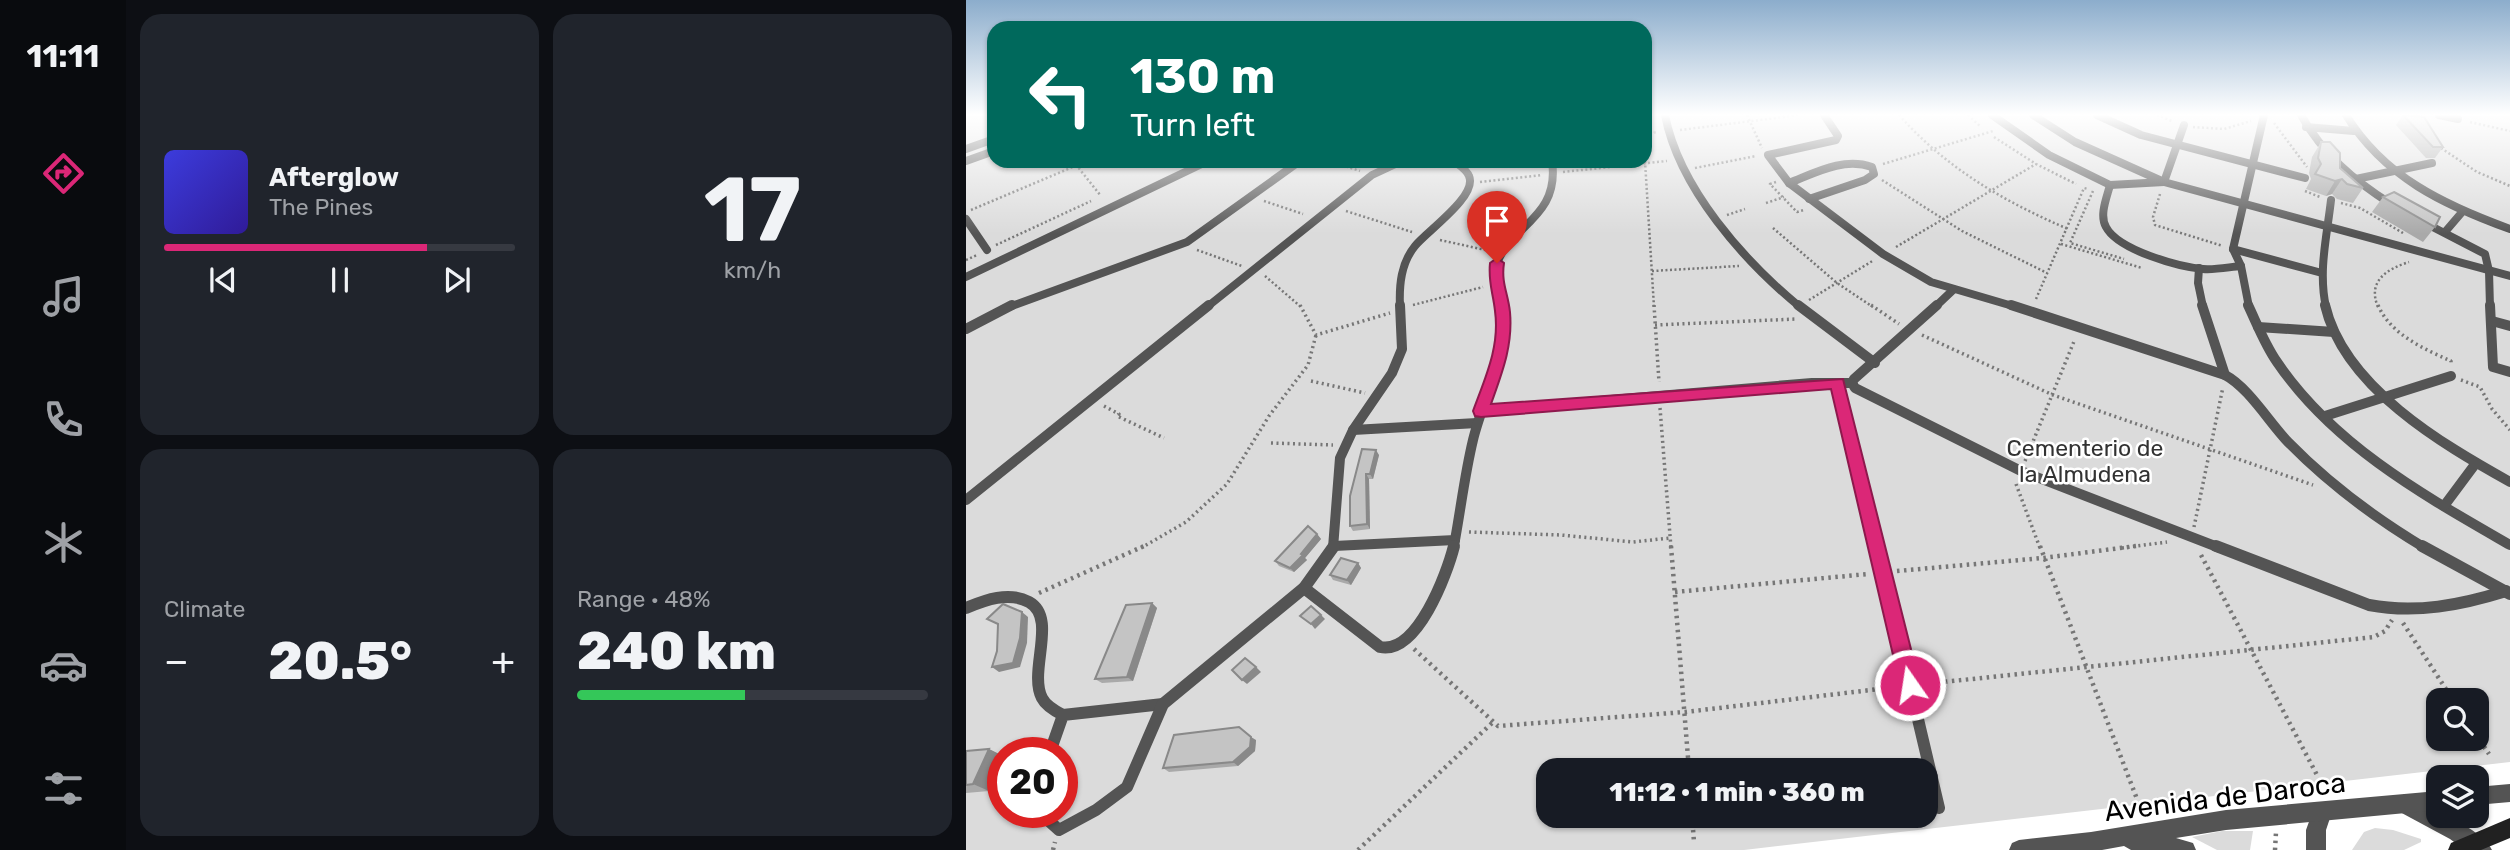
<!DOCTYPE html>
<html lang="en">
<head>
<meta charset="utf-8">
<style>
	:root { --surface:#171b24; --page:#20242c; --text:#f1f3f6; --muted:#9ea1a6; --line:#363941; --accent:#db2777 }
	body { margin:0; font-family:Rubik,sans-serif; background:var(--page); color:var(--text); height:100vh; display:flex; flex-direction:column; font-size:26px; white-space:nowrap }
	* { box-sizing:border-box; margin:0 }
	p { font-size:23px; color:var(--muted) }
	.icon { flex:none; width:38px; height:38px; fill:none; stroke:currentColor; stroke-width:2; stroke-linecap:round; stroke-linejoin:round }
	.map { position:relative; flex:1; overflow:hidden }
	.drawer { display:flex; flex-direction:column; gap:14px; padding:14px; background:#0d0f14; width:840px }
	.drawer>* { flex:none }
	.top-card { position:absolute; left:21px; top:21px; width:665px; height:147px; border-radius:21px; box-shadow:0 2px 5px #0004; background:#00695c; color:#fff; overflow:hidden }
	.tools { position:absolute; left:1460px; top:688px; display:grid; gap:14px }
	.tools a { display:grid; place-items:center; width:63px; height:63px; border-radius:14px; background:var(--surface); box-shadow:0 2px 5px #0004; font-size:35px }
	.speed { position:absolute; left:21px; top:737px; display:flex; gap:14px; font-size:35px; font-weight:700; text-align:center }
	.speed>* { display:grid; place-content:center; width:91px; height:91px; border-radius:50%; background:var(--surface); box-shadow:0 2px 5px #0004; line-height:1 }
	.speed .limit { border:10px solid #d22; background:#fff; color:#111 }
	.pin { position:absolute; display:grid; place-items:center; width:60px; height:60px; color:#fff; margin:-72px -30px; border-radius:50% 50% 50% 0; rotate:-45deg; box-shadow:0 0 7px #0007 }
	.pin .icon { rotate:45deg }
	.me { position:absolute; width:77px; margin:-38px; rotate:347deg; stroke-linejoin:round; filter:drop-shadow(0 0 5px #0008) }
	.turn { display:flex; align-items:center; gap:24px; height:147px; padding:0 28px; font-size:32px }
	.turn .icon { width:91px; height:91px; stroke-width:2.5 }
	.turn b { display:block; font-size:49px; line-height:60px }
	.big { font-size:52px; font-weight:800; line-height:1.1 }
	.drawer .card { flex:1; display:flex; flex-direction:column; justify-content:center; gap:10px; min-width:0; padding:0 24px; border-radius:21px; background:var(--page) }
	.drawer .dial { align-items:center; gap:0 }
	.dial b { font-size:91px; line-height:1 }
	.song { display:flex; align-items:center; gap:21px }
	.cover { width:84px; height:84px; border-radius:10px; background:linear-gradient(135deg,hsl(240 70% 55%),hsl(250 70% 35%)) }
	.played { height:7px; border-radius:4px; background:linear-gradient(90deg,var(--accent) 75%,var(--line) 75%) }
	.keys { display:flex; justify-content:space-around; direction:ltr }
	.heat { display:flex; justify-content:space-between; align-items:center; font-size:38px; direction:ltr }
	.charge { height:10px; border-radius:5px; background:linear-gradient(90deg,#34c759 48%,var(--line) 0) }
	.drawer .tiles { flex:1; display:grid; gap:14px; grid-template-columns:repeat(2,1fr) }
	.trip { position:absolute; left:570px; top:758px; width:402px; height:70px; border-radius:21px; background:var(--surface); box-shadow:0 2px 5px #0004; font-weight:800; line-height:70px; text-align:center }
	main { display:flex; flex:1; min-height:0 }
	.tab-bar { display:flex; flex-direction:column; width:126px; justify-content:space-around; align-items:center; background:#090b0e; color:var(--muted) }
	.tab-bar .icon { width:49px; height:49px }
	.tab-bar .on { color:var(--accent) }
	.tab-bar b { font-size:32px; color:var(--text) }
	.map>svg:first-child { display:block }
</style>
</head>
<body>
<main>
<nav class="tab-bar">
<b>11:11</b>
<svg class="icon on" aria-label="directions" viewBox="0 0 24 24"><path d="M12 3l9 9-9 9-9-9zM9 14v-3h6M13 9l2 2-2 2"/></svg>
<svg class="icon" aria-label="music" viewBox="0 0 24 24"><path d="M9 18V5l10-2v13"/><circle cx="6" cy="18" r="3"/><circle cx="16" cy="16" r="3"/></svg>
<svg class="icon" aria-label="phone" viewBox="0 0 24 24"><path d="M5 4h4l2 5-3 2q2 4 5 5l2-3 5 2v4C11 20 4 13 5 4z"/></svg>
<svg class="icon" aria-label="climate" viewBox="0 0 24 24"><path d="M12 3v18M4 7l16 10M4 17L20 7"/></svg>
<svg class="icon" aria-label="car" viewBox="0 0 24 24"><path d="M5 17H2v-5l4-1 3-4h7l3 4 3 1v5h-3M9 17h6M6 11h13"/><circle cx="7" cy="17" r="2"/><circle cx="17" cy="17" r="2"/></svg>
<svg class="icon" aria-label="filters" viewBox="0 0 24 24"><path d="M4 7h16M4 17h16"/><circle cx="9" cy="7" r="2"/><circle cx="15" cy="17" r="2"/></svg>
</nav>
<section class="drawer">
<div class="tiles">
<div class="card">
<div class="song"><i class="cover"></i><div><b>Afterglow</b><p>The Pines</p></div></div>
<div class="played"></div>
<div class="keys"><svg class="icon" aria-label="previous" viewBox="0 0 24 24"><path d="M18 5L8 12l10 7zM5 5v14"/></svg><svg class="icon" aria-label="pause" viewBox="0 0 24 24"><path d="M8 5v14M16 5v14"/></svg><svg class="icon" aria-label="next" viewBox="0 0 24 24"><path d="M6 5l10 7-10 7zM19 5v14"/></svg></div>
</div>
<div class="card dial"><b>17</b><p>km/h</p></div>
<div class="card"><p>Climate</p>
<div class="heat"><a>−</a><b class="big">20.5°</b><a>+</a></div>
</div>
<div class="card"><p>Range · 48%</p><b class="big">240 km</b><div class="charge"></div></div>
</div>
</section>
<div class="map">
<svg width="1544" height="850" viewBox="0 0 1544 850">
	<rect width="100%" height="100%" fill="#fff"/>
	<g fill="#dbdbdb" fill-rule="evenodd">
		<path d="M0,115H28V161H679V115H1544V762L778,850H0ZM1472,700H1510V738H1472ZM37,752H96V812H37ZM583,770H961V816H583Z"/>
		<polygon points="1409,828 1427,830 1455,839 1455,842 1438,850 1386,850 1398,832"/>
		<polygon points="1256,831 1287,831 1284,850 1251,850 1226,837"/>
	</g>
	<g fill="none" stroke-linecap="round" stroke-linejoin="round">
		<g stroke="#767676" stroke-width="2.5" stroke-dasharray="2 2.5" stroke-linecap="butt">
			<polyline points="781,115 796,148"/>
			<path d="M933,115C980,168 1037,201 1102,229"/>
			<polyline points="1002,115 1015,127"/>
			<polyline points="1191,115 1206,121"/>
			<polyline points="1504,122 1544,131"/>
			<polyline points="1308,123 1341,167"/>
			<polyline points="1227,127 1258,129 1285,121"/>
			<polyline points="679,129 688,132"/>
			<polyline points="714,130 833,115"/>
			<polyline points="679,134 692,132"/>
			<polyline points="1028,137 1070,164 1110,184"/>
			<polyline points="1475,148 1511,172 1544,186"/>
			<polyline points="107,161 135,196"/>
			<polyline points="363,161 394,171"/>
			<polyline points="679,161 688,307"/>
			<polyline points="917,164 1027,131"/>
			<polyline points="729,168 790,156"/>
			<polyline points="597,172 701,161"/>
			<polyline points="916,180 996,231 1081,273"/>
			<polyline points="514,182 576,175"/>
			<polyline points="810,182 804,184 831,212 838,210"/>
			<polyline points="1127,191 1104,243 1158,259"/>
			<polyline points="1339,191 1354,197"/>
			<polyline points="1194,194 1187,217 1189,225 1257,246"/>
			<polyline points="298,201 337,214"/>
			<polyline points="800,203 818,197"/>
			<polyline points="1375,203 1394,208 1437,233"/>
			<polyline points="506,208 549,219"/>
			<polyline points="5,210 121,161"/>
			<polyline points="380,211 446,232"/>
			<polyline points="761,215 779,209"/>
			<polyline points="807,228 871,283 907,307"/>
			<polyline points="474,240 524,251"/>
			<polyline points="1095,244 1176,268"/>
			<polyline points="30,245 125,201"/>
			<polyline points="930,247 1070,164"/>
			<polyline points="231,250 276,266"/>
			<polyline points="0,260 11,255"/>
			<polyline points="686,271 773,266"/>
			<polyline points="299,276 335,307"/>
			<polyline points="1070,299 1118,188 1122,189"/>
			<polyline points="843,300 908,260"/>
			<polyline points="447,305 517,287"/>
			<path d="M1412,307C1401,281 1421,269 1443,262"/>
		</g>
		<g stroke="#767676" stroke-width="3.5" stroke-dasharray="2 3.5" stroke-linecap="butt">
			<polyline points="334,305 350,335 424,313"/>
			<polyline points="688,305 693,382"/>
			<polyline points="905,305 933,324"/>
			<path d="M1412,305C1424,334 1458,349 1485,361V365"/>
			<polyline points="689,325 831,319"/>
			<polyline points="956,335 1087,395 1347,485"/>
			<polyline points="1495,380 1514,387 1526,409 1544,430"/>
			<polyline points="345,381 399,393"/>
			<polyline points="138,406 153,414 151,416 198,438"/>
			<polyline points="694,408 705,548"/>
			<polyline points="305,443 367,445"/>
			<polyline points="1059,461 1109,339"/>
			<polyline points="1050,484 1074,548"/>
			<polyline points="1228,527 1257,387"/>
			<polyline points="503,532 595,535 667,542 704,538"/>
			<polyline points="175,548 220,522 261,484 303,416 342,365 350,335"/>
			<polyline points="1156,548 1201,542"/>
		</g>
		<g stroke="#767676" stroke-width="4.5" stroke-dasharray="2.5 4.5" stroke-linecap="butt">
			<polyline points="705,546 723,770"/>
			<polyline points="1074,546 1171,799"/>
			<polyline points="1235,555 1351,775"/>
			<polyline points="931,571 1077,558 1170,546"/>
			<polyline points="709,592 902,574"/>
			<polyline points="73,593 178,546"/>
			<polyline points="1437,623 1487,700"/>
			<polyline points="448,649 532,726 719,712 930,687"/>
			<polyline points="958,684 1408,637 1419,631 1426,620"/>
			<polyline points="1510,735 1523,754"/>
			<polyline points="726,816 728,842"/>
			<polyline points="87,850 89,842"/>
			<polyline points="392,850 527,722"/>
			<polyline points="1309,850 1310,832"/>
		</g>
		<g stroke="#545454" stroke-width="8">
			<path d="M699,115C713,188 778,261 834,307"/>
			<polyline points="858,115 872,136 870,140 802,155 823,183 917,254 965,282 1050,307"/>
			<polyline points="1026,115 1083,155 1144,185 1198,182"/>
			<polyline points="1067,115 1109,142 1198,182 1544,276"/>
			<polyline points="1131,115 1175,135 1339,178"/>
			<path d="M1335,115C1357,154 1387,180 1425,204"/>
			<path d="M1380,115C1418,177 1478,205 1544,229"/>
			<polyline points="1473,115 1492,119"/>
			<polyline points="1340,127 1388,131"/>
			<polyline points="0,149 28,139"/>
			<polyline points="0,161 28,151"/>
			<polyline points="1390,179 1466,163"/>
			<polyline points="1198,182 1218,125"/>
			<path d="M823,183C849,173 877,157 906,167L908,174L899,180L843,199"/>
			<path d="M1144,185C1141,197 1133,215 1140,227C1152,250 1213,267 1237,269C1250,270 1263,267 1275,266"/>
			<polyline points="0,219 21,250"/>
			<polyline points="1459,223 1519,254 1523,271 1524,307"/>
			<polyline points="1479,232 1497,211"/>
			<polyline points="1267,249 1356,273"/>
			<polyline points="1233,268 1232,283 1237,307"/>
			<polyline points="0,277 242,161"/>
			<polyline points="43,307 221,242 334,161"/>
			<polyline points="241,307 406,175 436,161"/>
			<path d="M434,307C433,285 435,263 449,246C461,231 512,196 503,176C501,170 493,165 488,161"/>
			<path d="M534,307C531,296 527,285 529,274C534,227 595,223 586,161"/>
			<polyline points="969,307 987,290"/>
			<polyline points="1283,307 1275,266 1267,249 1298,115"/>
			<path d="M1360,307C1352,271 1361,236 1365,200"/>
		</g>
		<g stroke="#545454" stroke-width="10">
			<polyline points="832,305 909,363"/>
			<polyline points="971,305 888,379 886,383 889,388 1055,471 1254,548"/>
			<path d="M1045,305L1259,375C1282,387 1303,422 1322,442C1362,483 1409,518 1459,548"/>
			<polyline points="1236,305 1259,375"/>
			<path d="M1282,305C1291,324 1299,345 1311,362C1368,446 1459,496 1544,545"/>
			<path d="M1359,305C1378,387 1476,444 1544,482"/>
			<polyline points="1524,305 1527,367 1544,372"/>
			<polyline points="1526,321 1544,326"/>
			<polyline points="1292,327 1368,332"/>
			<polyline points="0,329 46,305"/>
			<polyline points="872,383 911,548"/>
			<polyline points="515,411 846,383 886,383"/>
			<polyline points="1359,416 1485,376"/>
			<polyline points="387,430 511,423"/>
			<polyline points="0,500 243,305"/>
			<polyline points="1478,506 1510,463"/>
			<path d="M368,546L489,540C495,507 499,473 507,440C518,394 545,353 533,305"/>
			<polyline points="367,548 374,458 387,430 426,373 436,349 434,305"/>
			<polyline points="487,548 489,540"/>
		</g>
		<g stroke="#545454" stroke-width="12">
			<polyline points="911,546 973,808"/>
			<path d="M1250,546L1403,605C1450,614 1495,605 1540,591"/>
			<polyline points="1456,546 1544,594"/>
			<path d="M338,588L414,647C451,655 481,574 488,546"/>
			<path d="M0,608C19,600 43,591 63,602C92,618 62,671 76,698C80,706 89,711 97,715"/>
			<polyline points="84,752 97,715 197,704"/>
			<polyline points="73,812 93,830 130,810 161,787 197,704 338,588 368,546"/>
		</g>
		<g fill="#545454" fill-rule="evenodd">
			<path d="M1439,794L1472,811V816C1487,816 1520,836 1526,850H1499L1484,839L1432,811L1429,804L1432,797Z"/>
			<polygon points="1356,802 1363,805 1366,812 1360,830 1360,850 1340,850 1340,830 1349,805"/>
		</g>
		<g fill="#545454" fill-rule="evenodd">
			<polygon points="1544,784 1544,802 1510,805 1510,787"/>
			<polygon points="1472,791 1472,810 1260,830 1210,838 1227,843 1230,850 1165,850 1158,846 1136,850 1043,850 1046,843 1053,840 1125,832 1260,810"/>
		</g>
		<polygon fill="#212121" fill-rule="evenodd" points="1544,818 1544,838 1515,850 1482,850 1485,843"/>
	</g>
	<g fill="#a9a9a9">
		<polygon points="1437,115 1477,147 1469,158 1460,158 1430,125"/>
		<polygon points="1355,142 1374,168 1397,188 1387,203 1371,199 1366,194 1360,196 1340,189 1345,179 1343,173 1346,157"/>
		<polygon points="1417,197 1469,227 1457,242 1406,212"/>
		<polygon points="396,449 413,455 407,479 403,479 404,529 387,531 384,526"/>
		<polygon points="351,534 355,539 339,558 341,560 328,572 313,566 309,561"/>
		<polygon points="392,563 395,568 385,585 367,580 364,575"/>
		<polygon points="186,603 191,608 167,681 136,683 129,679"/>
		<polygon points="290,740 289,751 272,766 203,772 197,768"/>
		<polygon points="23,749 37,756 37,760 23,791 0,793 0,751"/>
	</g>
	<g fill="#898989">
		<polygon points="1376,179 1366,194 1360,196 1369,181"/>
		<polygon points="410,450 413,455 407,479 404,474"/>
		<polygon points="400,474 403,479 404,529 401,524"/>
		<polygon points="351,534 355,539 339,558 341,560 328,572 324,568"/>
		<polygon points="392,563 395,568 385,585 381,580"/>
		<polygon points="186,603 191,608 167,681 161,677"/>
		<polygon points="56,612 62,617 61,643 54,667 33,672 26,667"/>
		<polygon points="355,615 359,619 349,629 345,624"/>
		<polygon points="290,667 295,672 281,684 276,680"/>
		<polygon points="285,737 290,740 289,751 272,766 267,762"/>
		<polygon points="23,749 37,756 37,760 23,791 7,784"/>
	</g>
	<g fill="#c4c4c4" stroke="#898989" stroke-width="2">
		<polygon points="1437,115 1458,117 1477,147 1467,147"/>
		<polygon points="1355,142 1364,142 1374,153 1374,168 1397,188 1381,184 1376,179 1369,181 1349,174 1355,164 1352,158"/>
		<polygon points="1428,192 1474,217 1469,227 1417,197"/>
		<polygon points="396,449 410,450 404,474 400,474 401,524 384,526 384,496"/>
		<polygon points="342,526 351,534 335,554 337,555 324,568 309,561"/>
		<polygon points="375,558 392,563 381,580 364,575"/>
		<polygon points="186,603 161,677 129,679 160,605"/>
		<polygon points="37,604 56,612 54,638 47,663 26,667 31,651 32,624 21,619"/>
		<polygon points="345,606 355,615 345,624 334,616"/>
		<polygon points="279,658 290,667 276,680 266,670"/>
		<polygon points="273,727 285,737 284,747 267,762 197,768 208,735"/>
		<polygon points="23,749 7,784 0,785 0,751"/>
	</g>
	<linearGradient id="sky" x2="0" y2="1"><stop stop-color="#8cadcc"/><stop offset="0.49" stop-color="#fff"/><stop offset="1" stop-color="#fff" stop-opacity="0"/></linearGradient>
	<rect width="1544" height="234" fill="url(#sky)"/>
	<path fill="#db2777" stroke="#8e194d" stroke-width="2" d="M531,258L538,263C535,283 542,293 544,312C547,346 536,373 525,404L877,379L954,685L951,692L944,695L937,692L934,685L865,389L515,417L509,416L507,411C519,378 534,347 529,311C527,292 522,283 524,263Z"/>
	<g text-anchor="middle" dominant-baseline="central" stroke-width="5" stroke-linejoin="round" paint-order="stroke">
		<g font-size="23" fill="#323232" stroke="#fff">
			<text x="1119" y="448">Cementerio de<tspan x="1119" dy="26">la Almudena</tspan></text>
		</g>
		<g font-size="28" fill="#000" stroke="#fff">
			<text transform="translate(1259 797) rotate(-7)">Avenida de Daroca</text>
		</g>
	</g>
</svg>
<div class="tools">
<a><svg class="icon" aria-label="search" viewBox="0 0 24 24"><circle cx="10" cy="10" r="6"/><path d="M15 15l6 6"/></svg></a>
<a><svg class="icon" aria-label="layers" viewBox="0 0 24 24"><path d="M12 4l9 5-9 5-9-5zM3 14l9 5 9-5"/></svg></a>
</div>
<div class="speed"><div class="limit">20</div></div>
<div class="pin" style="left:531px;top:263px;background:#d93025"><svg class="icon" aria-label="arrive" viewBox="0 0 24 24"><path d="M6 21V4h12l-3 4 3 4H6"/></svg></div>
<svg class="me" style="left:944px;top:685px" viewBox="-20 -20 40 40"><circle r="17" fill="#db2777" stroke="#fff" stroke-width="3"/><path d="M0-11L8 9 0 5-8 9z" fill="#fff"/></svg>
<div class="trip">11:12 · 1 min · 360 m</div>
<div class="top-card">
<div class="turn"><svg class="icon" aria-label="left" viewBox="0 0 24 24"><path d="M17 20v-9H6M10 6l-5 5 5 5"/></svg><div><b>130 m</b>Turn left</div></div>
</div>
</div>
</main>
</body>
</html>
